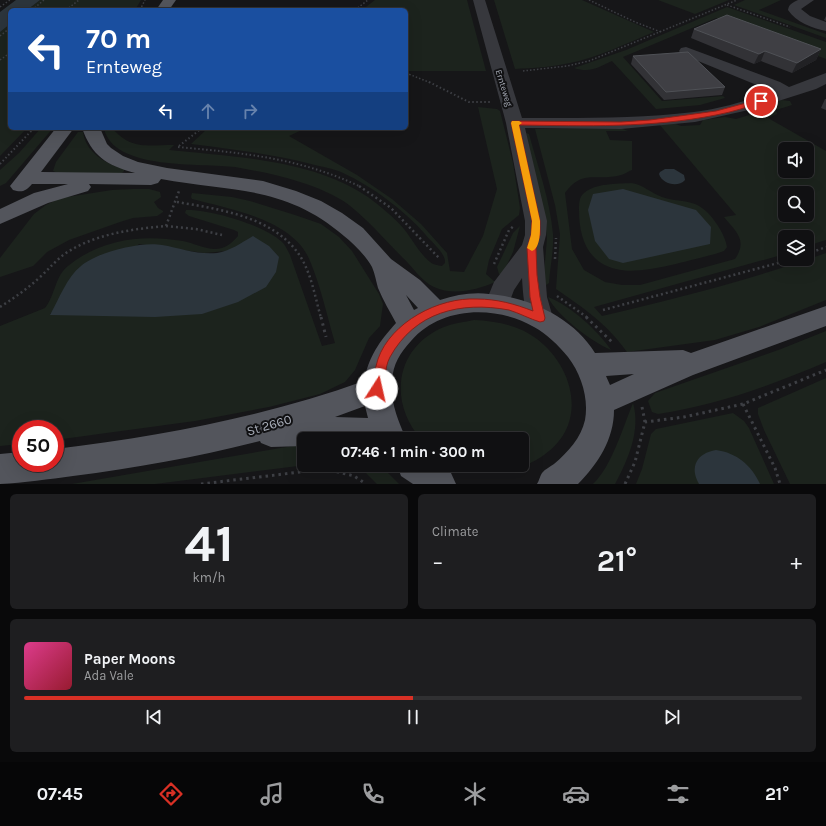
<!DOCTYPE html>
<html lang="en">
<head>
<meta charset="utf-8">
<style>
	:root { --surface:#101012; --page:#1e1e20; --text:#f1f3f6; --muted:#9c9d9f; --line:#303032; --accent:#d93025 }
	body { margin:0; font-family:Karla,sans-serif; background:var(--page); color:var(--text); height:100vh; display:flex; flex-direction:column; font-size:15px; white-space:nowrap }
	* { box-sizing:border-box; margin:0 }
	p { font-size:13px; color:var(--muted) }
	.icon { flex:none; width:22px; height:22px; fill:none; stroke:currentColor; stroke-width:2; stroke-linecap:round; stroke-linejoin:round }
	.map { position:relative; height:484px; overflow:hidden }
	.drawer { display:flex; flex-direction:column; gap:10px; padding:10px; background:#09090a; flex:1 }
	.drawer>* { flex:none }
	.banner { position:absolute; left:8px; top:8px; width:400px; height:122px; border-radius:6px; box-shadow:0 4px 16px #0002,0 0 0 1px var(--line); background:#1a4fa0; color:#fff; overflow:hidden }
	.buttons { position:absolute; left:778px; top:142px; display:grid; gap:8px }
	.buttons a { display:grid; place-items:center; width:36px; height:36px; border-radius:6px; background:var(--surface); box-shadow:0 4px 16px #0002,0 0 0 1px var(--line); font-size:20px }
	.speed { position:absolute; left:12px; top:420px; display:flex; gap:8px; font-size:20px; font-weight:700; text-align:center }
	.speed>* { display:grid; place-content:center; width:52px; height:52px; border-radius:50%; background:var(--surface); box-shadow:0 4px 16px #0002,0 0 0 1px var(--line); line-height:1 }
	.speed .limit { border:6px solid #d22; background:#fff; color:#111 }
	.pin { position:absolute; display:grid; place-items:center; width:34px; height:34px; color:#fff; margin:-17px; border:2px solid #fff; border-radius:50%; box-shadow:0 1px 4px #0007 }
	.me { position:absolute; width:44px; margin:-22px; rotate:10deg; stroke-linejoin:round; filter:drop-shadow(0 0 3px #0008) }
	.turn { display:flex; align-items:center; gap:14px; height:84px; padding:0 12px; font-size:18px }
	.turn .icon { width:52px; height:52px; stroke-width:2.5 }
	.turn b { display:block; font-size:28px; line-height:34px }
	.lanes { display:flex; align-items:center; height:38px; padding:0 12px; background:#0003; justify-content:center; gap:20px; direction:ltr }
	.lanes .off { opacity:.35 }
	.big { font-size:30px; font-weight:700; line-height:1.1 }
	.drawer .card { flex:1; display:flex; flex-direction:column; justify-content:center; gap:6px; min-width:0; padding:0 14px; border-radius:6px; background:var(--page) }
	.drawer .dial { align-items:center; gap:0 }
	.dial b { font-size:52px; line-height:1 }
	.song { display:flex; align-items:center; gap:12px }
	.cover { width:48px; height:48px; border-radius:6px; background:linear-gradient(135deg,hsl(330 70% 55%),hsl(350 70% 35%)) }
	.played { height:4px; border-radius:2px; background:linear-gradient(90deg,var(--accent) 50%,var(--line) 50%) }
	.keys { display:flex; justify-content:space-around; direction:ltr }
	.heat { display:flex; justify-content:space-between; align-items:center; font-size:22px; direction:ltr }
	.drawer .tiles { flex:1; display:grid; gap:10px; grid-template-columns:1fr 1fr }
	.card:last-child { grid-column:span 2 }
	.trip { position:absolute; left:297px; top:432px; width:232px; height:40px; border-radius:6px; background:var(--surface); box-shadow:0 4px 16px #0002,0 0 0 1px var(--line); font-weight:700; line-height:40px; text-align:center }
	.tabs { display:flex; height:64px; justify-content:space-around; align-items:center; background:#060607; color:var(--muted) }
	.tabs .icon { width:28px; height:28px }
	.tabs .selected { color:var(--accent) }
	.tabs b { font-size:18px; color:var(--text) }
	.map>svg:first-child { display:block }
</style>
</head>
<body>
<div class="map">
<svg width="826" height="484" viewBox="0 0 826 484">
	<rect width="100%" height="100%" fill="#161618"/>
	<g fill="#1c231d" fill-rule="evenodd">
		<polygon points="40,0 141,0 135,10 27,10"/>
		<polygon points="375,0 467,0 486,71 406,71 406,10 362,10"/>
		<path d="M494,0H582L654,32C627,43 599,57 570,63C552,67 533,68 515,69Z"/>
		<polygon points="658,0 729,0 695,14"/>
		<polygon points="745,0 781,0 759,10 826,34 826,38 734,5"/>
		<path d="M727,7L826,42V59L716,18L623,57L662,101L723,96L725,98L700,105L656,109L612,61C597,68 590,73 574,68L626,50Z"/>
		<polygon points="10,24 10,128 27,128 0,156 0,32"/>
		<path d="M781,100L790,101L792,105L776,110L777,114L768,118L826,151V240L807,246V237H785V254L594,307L602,316C678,298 753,279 826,253V300L759,327L715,340L627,352C605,322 586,310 556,289L560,234L555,205L535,129L620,128L628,131H606L610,140L632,141V170C629,171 625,174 621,175C596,182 583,168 565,193L572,249L584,270L605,282L622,285H640L735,259C748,240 736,232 724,217L736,215L659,124L673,123L681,126L700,125L703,120L725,117L736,119L749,115V109ZM785,149H807V171H785ZM785,193H807V215H785Z"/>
		<path d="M478,107L497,109L500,111L513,163L520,208L519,215L502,229L489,260L486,274L495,282C477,290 453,296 434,287C421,281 413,267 403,258C387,242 367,219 349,205C336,195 316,187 300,182C279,175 257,171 235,167C203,163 112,171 104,128H112C131,150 147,145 174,145L169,150C234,157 312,159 368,197C380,206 394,217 404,229C412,239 420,254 430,262C434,265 437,265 442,266L445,263C446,253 431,242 425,234C403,209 373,187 343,173C333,168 321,167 311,164C271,154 232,149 191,144L208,128H306L289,136L357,175L392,199L421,224L447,253L450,271L464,272L483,236L497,189Z"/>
		<polygon points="41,128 53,128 6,183 0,186 0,170 19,153"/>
		<path d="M78,132H83C86,153 105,163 124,169V171L122,173H58L53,171L56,162Z"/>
		<path d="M526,133L529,134C538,167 550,200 553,234C554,250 550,267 549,283L545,286L544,273L547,238L545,222Z"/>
		<path d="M631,183C642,184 651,193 662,197C673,201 684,200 695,204C709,209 725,233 727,247L724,251L715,254C689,260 641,276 616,269C587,262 579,237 579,210C579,204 579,197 584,193C596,183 616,184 631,183Z"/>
		<polygon points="133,189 149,189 160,192 161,197 154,202 158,208 163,211 163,212 157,216 133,218 120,222 69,240 47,252 33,266 0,277 0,258 34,214 46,205 58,199 67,197 112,190"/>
		<path d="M192,193L232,197L250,201L295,215L321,224L339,237L352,251L379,294L383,304L380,326L369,338L355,370L345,382L320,394L269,407L195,421L55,440V429H21V444L0,446V326L45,308C55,296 55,276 68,266C101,239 142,234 183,241C193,243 205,249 215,249C225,249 232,243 238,236V232L234,230L189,216L185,213L186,210C210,209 268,226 284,244C286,247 288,251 290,255L322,346L335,343C327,316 321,287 310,261C294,220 230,209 192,199L191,197ZM139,244L204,253L227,251L50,314Z"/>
		<polygon points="520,226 513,252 502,275 499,274 497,267 513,233"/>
		<path d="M548,297C571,306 597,330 611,350C592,342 557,316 548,297Z"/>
		<path d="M474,320C496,321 519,325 537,339C575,368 588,425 544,455C531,464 515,471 499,471C485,471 472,468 459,465H522V439H421C388,402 395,347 444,327C454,323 464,322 474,320Z"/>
		<path d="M826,331V362C772,385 717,405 658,414L652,412L648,401L655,393L781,349Z"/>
		<polygon points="826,378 826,484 790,484 764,430 758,414 758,408"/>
		<path d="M633,403C641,430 628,460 615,484H593C612,466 623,427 633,403Z"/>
		<polygon points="733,413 744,421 749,428 774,484 636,484 642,469 651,434 656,429"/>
		<polygon points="304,444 304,465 306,465 155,484 72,484"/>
		<polygon points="353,465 380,465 399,484 377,484 365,472"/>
	</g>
	<g fill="#2c353c">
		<polygon points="16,0 40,0 27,10 10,10 10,24 0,32 0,12"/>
		<path d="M665,169H674L684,175L685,180C678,188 662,184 659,174L660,172Z"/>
		<polygon points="623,189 696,210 711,227 710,244 623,263 609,259 595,241 588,210 593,194"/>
		<path d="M253,236L269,246L279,257L276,272L266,287L238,302L202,314L155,317L50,315C59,299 67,277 81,266C97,252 142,241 162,245C180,248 198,255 217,253C230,251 241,243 253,236Z"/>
		<path d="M716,450C737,453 751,465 760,484H699C689,467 697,453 716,450Z"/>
	</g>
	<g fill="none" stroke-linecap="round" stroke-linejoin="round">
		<g stroke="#3d3f44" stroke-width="1.5" stroke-dasharray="1.5 2" stroke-linecap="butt">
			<polyline points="589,0 635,22 661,32"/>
			<polyline points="727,5 790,27"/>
			<polyline points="0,7 10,0"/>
			<polyline points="32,10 44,0"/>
			<polyline points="66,10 79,0"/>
			<polyline points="140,10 145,0"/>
			<polyline points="355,10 368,0"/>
			<polyline points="0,36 10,28"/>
			<polyline points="0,60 10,53"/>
			<polyline points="523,71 567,66 589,61 737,0"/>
			<polyline points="406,73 431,83"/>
		</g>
		<g stroke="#3d3f44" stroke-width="2" stroke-dasharray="1.5 2.5" stroke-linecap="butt">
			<polyline points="429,82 469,102 491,102"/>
			<polyline points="179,146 202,128"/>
			<path d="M178,147C243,153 301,158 361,187"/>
			<polyline points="0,164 34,128"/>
		</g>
		<g stroke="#3d3f44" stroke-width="2.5" stroke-dasharray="2 3" stroke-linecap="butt">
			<polyline points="359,186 391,208 439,258"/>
			<path d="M177,202C218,209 271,216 298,253C311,271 315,297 321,318"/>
			<polyline points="166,226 196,229 222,235"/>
			<polyline points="807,254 826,247"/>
			<polyline points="555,259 556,238"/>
			<polyline points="494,264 509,230 515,225"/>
			<polyline points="557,296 588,318"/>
			<path d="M0,307C14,298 27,289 39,278C49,269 56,260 66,253C95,234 132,229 166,226L179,191"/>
			<polyline points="603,310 793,259"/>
		</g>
		<g stroke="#3d3f44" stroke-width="3" stroke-dasharray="2.5 4" stroke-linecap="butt">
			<polyline points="321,317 326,337"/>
			<polyline points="586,317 613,343"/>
			<polyline points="743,404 775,468 780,484"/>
			<polyline points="642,407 645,422"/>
			<polyline points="201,484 317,470 338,472 354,476 366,484"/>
			<polyline points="625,484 635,462 645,422 684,417 743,404 826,370"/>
		</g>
		<g fill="#37383d" fill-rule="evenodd">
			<path d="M473,0H485L522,118C580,118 636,119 694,112C721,109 748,100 774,92L681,54L679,51L681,48L686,47L780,82L789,87L826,73V84L816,89L753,109L695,122L621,129L525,128L547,221L546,235L543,247L547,297L553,318L549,325L540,328L531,325C524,311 523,294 522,278L514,290L506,311L497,313L488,311L485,304L494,282L522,245L525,235V221L506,123Z"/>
			<path d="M798,0H814L801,9L810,16L826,22V31C812,28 796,22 788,10C789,4 792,3 798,0Z"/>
		</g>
		<g fill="#53555c" fill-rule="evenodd">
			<polygon points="163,0 176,0 169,10 156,10"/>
			<path d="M56,128H74L41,172L135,173C106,165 92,156 82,128H100L107,144L111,148L123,156L138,162L167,168L263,181L296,191L321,201L342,213L363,228L391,259L420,280L440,300C456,295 472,292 489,294C529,297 574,318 595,353L683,350L691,353L826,306V326L693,375L614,410C614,439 598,464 578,484H537C539,481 540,476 542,473C545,469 550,467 554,464C568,452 581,438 585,420C589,398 581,374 568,357C558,345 547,334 534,327C496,305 441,306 411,341C400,353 393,364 392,381C390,402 398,420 406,439H304V446L271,447L261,443L260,441C198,457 136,468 73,476C49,479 24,483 0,484V454L21,452V463H55V449C161,436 264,417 364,381C369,356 379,342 396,323C390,312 383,300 378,288C376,281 375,274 372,267C366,256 354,244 344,236C285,185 231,192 161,179L158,183L151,185L89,184L91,187L88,191L48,203L0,224V209L34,193L68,184H32C26,191 22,193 13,190L10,186ZM406,295L418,308L414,310ZM634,374L610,385L606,376ZM365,406L368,418L335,417Z"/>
			<polygon points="397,465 439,465 451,473 456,484 413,484 401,476"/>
		</g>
	</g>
	<g fill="#323236">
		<polygon points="826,16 826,21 824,20"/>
		<polygon points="694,29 821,49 816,60 792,73 761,61 754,64 691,38"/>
		<polygon points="633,56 725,87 722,95 664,100 631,64"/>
		<polygon points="825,99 826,99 826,110 821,108"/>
	</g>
	<g fill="#212124">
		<polygon points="821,49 816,60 792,73 797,63"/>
		<polygon points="765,51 761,61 754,64 759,54"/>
	</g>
	<g fill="#3f3f44" stroke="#4f5156">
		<polygon points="727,15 821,49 797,63 765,51 759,54 694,29"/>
		<polygon points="688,52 725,87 666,92 633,56"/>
	</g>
	<path fill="#d93025" stroke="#8d1f18" d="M761,99L764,101L763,102C748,107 732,112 716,115C651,128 585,126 519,125L540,221V235L536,248L537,275L540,297L545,318L544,321L540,322C530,319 519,313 509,310C460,301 415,312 390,357C384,368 386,382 381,393L377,394L373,393L371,389C373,379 375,369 378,359C391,322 439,297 477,299C497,299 515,304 533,311L530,297L527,248L531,235L532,221L511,123L512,121L621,122L650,120L716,111Z"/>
	<path fill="#f59e0b" d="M512,121H519L522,123L519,125L540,221C540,229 541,248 532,251L527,248L531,235L532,221L511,123Z"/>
	<g text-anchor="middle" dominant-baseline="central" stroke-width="4" stroke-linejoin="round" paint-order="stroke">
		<g font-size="9" fill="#a8adb8" stroke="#111113">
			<text transform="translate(504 88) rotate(73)">Ernteweg</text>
		</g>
		<g font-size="13" fill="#a8adb8" stroke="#111113">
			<text transform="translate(269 425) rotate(-16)">St 2660</text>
		</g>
	</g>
</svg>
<div class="buttons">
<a><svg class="icon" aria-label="sound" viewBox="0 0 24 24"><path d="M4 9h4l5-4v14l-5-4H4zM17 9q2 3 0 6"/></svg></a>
<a><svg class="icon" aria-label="search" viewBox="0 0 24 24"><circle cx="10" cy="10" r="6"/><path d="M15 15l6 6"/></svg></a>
<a><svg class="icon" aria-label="layers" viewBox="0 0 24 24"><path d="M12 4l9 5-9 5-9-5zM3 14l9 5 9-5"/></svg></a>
</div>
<div class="speed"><div class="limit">50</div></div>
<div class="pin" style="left:761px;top:101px;background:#d93025"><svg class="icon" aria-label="arrive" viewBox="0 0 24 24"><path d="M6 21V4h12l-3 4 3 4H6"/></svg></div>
<svg class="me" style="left:377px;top:389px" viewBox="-20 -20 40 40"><circle r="19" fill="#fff"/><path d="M0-13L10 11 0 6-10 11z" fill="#d93025"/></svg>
<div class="trip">07:46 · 1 min · 300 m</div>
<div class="banner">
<div class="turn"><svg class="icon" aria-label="left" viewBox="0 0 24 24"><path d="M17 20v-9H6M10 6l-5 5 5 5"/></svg><div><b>70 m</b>Ernteweg</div></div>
<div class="lanes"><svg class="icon" aria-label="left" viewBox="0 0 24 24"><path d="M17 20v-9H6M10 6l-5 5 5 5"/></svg><svg class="icon off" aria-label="ahead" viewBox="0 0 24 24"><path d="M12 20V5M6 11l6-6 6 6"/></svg><svg class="icon off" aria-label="right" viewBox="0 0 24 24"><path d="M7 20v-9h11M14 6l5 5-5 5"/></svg></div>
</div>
</div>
<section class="drawer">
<div class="tiles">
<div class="card dial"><b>41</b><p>km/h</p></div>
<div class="card"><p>Climate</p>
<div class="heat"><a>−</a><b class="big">21°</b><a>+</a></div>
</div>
<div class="card">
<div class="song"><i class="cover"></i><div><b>Paper Moons</b><p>Ada Vale</p></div></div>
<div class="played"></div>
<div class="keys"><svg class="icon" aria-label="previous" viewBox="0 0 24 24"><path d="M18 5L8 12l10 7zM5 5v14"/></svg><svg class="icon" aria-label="pause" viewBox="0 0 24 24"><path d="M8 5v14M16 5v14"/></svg><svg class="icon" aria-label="next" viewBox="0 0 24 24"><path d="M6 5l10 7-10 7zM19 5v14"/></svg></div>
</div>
</div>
</section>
<nav class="tabs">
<b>07:45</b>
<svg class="icon selected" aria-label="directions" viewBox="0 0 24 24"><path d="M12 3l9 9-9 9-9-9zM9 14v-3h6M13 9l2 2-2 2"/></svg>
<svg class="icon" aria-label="music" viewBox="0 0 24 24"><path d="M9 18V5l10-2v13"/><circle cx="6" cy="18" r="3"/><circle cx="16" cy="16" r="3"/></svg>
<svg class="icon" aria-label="phone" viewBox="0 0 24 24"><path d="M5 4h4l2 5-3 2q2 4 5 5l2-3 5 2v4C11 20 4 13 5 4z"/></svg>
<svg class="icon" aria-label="climate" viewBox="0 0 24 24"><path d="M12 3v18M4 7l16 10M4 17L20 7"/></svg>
<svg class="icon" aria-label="car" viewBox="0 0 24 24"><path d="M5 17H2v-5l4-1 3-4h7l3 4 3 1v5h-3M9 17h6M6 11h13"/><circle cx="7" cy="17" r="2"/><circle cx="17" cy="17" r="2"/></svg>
<svg class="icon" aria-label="filters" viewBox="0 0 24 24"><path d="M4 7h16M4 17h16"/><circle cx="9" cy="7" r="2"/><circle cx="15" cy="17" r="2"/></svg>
<b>21°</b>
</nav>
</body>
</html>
